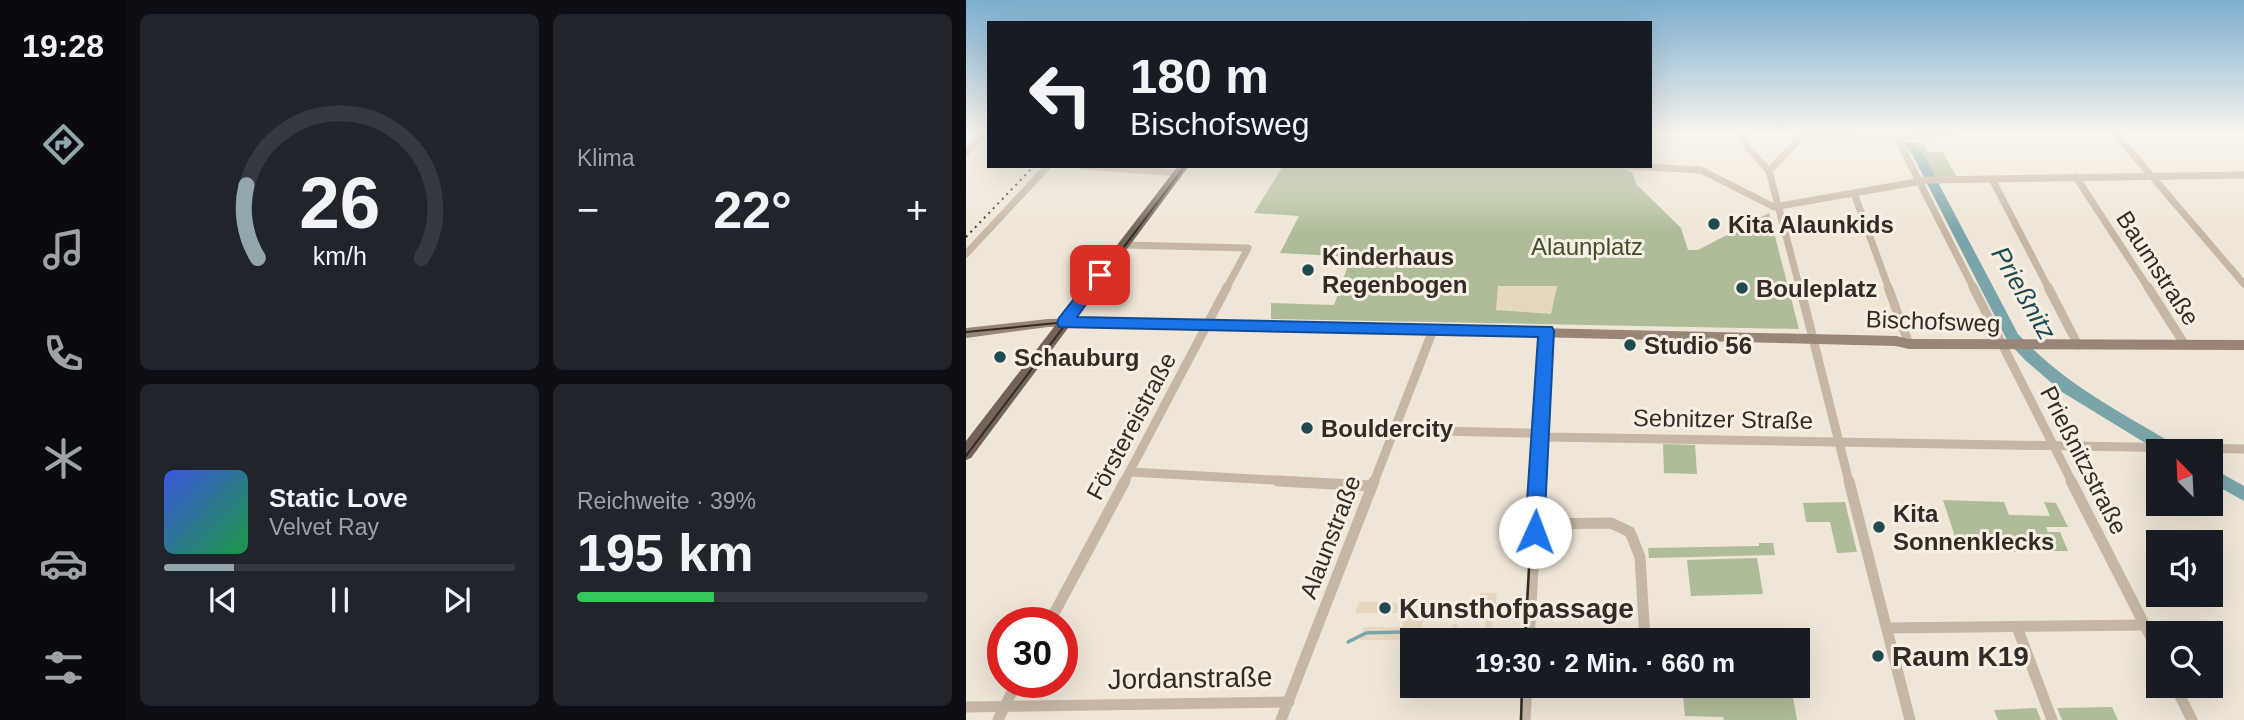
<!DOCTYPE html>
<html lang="de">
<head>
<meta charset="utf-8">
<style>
	:root { --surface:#171b24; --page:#20242c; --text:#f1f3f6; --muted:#9ea1a6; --line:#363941; --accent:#92a7ab }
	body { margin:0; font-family:Helvetica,sans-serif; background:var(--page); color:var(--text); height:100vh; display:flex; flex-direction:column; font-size:26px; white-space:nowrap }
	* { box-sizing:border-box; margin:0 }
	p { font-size:23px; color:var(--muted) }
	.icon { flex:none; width:38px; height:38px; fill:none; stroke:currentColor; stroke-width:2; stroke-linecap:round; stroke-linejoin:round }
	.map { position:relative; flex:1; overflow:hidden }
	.panel { display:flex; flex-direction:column; gap:14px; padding:14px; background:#0d0f14; width:840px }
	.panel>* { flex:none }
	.banner { position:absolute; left:21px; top:21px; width:665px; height:147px; border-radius:0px; box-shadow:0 7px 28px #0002; background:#171b24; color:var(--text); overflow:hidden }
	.needle { width:46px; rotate:336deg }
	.buttons { position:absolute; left:1180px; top:439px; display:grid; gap:14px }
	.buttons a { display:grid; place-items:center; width:77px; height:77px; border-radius:0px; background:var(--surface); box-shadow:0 7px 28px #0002; font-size:35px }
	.speed { position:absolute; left:21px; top:607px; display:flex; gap:14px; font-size:35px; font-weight:700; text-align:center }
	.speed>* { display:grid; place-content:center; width:91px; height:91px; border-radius:50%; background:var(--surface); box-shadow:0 7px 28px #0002; line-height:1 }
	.speed .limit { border:10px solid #d22; background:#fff; color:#111 }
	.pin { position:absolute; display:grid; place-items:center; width:60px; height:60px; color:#fff; margin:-30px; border-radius:14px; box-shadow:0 4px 10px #0006 }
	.me { position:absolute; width:77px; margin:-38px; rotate:2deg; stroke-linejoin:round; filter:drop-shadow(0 0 5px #0008) }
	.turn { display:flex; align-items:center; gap:24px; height:147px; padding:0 28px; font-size:32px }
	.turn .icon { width:91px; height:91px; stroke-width:2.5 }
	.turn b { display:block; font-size:49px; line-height:60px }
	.big { font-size:52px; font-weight:600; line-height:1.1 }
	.panel .widget { flex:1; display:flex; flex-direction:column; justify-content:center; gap:10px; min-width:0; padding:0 24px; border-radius:10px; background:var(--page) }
	.panel .dial { align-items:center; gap:0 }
	.dial svg { height:182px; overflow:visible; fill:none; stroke:var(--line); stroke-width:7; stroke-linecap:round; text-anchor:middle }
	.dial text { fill:var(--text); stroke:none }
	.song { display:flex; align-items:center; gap:21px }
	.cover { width:84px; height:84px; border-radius:10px; background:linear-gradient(135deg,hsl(230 70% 55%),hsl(140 70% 35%)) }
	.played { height:7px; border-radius:4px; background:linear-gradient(90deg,var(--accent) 20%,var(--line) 20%) }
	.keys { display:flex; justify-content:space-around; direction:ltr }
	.heat { display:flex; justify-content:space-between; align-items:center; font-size:38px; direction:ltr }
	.charge { height:10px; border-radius:5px; background:linear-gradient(90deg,#34c759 39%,var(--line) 0) }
	.panel .tiles { flex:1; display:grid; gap:14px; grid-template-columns:repeat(2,1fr) }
	.trip { position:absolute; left:434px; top:628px; width:410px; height:70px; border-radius:0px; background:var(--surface); box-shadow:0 7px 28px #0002; font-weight:600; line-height:70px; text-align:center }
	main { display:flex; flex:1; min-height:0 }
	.menu { display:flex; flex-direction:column; width:126px; justify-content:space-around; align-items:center; background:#090b0e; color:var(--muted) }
	.menu .icon { width:49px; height:49px }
	.menu .selected { color:var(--accent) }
	.menu b { font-size:32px; color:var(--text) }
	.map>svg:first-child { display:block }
</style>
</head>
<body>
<main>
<nav class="menu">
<b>19:28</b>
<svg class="icon selected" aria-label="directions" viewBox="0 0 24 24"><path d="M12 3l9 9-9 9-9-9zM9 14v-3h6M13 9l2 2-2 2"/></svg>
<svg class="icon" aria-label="music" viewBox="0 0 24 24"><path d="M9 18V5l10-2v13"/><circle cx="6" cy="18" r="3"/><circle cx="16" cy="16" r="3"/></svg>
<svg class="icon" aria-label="phone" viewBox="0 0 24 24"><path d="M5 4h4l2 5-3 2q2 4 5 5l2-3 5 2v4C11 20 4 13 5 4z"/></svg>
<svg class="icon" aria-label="climate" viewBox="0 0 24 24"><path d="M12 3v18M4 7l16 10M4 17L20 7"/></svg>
<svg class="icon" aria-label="car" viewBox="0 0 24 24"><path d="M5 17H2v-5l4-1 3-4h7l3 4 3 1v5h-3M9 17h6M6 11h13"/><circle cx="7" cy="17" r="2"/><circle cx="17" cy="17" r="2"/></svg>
<svg class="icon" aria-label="filters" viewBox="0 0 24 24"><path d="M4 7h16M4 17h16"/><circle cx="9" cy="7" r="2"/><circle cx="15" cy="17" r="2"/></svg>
</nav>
<section class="panel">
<div class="tiles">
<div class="widget dial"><svg viewBox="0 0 100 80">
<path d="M14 69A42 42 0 1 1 86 69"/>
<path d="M14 69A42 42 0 0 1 9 37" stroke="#92a7ab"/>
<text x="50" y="56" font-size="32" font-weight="700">26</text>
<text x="50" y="72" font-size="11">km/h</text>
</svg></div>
<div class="widget"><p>Klima</p>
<div class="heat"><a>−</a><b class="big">22°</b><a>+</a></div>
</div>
<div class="widget">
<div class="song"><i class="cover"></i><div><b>Static Love</b><p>Velvet Ray</p></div></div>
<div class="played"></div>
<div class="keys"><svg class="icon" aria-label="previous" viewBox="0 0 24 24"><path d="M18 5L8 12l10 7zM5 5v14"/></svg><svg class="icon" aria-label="pause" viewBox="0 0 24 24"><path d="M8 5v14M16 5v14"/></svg><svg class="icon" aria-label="next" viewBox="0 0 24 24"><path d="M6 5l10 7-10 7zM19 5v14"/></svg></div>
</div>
<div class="widget"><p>Reichweite · 39%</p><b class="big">195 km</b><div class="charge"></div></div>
</div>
</section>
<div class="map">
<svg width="1278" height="720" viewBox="0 0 1278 720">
	<rect width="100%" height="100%" fill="#efe6d8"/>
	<g fill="#afbc9a">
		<polygon points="957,142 962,152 977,152 990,176 967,177 954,151 943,143"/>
		<polygon points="317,166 654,166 666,172 670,184 715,228 722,250 732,250 803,213 833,329 305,319 305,303 368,305 385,257 314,253 333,216 288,213"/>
		<polygon points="697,444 729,445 731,474 698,473"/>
		<polygon points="977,500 1038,502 1043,515 1084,516 1078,502 1090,503 1102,527 1080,527 1082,532 1094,532 1102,551 994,552"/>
		<polygon points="879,502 891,552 871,553 864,522 840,522 837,503"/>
		<polygon points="793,543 807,543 809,555 683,558 682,548 793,546"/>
		<polygon points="791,558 797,594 725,596 721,560"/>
		<polygon points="716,686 825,686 831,720 758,720 757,717 719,716"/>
		<polygon points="1146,707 1152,720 1096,720 1091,708"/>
		<polygon points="1070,708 1075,720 1032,720 1028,710"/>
	</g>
	<g fill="#e6d7c0">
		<polygon points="532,286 591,286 585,314 530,310"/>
		<polygon points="514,593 531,593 524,639 495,638 495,640 485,640 487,624 491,624 491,629 519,629 520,615 512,615"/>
		<polygon points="393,602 449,603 447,613 389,613"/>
		<polygon points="439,614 458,614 456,628 447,627 441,640 394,640 395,636 439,633 438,630 396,632 398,627 436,627"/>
	</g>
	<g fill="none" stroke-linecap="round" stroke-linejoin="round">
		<polyline stroke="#79a5aa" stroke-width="3.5" points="382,642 400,633 436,632"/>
		<g fill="#79a5aa" fill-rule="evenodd">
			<path d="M942,141L956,152L1052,334C1098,384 1156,413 1213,447L1215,452H1194L1096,392L1059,360L1042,342L946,154L937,144Z"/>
			<polygon points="1244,467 1278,486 1278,501 1244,482"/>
		</g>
		<g stroke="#c6b6a5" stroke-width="7">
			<polyline points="776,132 782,148 803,171 834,289"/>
			<polyline points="1148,132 1278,284"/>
			<polyline points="833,135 931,138 989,132"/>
			<polyline points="931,138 1008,289"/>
			<polyline points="0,152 21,132"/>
			<polyline points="116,166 213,173"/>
			<polyline points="662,166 735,170 808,207 962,180 1278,175"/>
			<polyline points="803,171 833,139 832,132"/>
			<polyline points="1110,177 1183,289"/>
			<polyline points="1026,179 1083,289"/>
			<polyline points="888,193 923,289"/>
			<polyline points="158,245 282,248 260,289"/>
			<polyline points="0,254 82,166"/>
		</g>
		<g stroke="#c6b6a5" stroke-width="9">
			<polyline points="834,287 883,482"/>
			<polyline points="922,287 943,344"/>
			<polyline points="1007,287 1106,482"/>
			<polyline points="1082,287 1112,345"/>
			<polyline points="1182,287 1219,345"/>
			<polyline points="427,430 563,433 581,437 1278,449"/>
			<polyline points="165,472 342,482"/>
			<polyline points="158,482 261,287"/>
			<polyline points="408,482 467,330"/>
			<polyline points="572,482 580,331"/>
		</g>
		<g stroke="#c6b6a5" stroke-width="11">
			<polyline points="312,481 406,486"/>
			<polyline points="883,481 944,720"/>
			<polyline points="1105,481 1192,651"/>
			<polyline points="568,524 645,523 664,532 674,557 679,640"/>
			<polyline points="83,623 159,481"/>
			<polyline points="1051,627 1086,720"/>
			<polyline points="921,628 1179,625"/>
			<polyline points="563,640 572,481"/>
			<polyline points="1209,686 1226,720"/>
			<polyline points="0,707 323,702"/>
			<polyline points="32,720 51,682"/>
			<polyline points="315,720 408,481"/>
			<polyline points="559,720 561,686"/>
		</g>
		<polygon fill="#998577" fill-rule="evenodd" points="124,318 930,336 943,339 1278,340 1278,350 943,349 930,346 124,326 82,327 0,338 0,328 82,319"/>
		<polygon fill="#736358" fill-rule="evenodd" points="212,166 223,166 5,458 0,460 0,441"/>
		<g stroke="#322b26" stroke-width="2">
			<polyline points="0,332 122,320 557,330 570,333 576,345 568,482"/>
			<polyline points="0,456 219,166"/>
		</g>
		<g stroke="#322b26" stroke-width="2.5">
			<polyline points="559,640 568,481"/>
			<polyline points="555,720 556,686"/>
		</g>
		<polyline stroke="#322b26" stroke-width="2" stroke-dasharray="2 4.5" stroke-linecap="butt" points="0,237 68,166"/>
	</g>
	<linearGradient id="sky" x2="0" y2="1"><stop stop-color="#7baecf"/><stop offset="0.57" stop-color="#f8f4ed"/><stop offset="1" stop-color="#f8f4ed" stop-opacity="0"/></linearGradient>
	<rect width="1278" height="233" fill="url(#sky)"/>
	<polygon fill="#1a73e8" stroke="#114b97" stroke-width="2" points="134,270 141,275 111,317 586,327 588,331 578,532 575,538 569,541 562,538 559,532 572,337 93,327 91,323 93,318 129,272"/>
	<g fill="#1f4a50" stroke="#f7efe4" stroke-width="2.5">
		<circle cx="748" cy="224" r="7"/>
		<circle cx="342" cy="270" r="7"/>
		<circle cx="776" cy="288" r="7"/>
		<circle cx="664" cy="345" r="7"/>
		<circle cx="34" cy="357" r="7"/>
		<circle cx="341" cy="428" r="7"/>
		<circle cx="913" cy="527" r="7"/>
		<circle cx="419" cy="608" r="7"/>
		<circle cx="912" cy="656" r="7"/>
	</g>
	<g text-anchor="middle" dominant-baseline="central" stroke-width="6" stroke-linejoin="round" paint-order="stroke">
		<g font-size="24" font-weight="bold" fill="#322b26" stroke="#f7efe4" text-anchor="start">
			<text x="762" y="224">Kita Alaunkids</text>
			<text x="356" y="256">Kinderhaus<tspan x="356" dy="28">Regenbogen</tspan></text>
			<text x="790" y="288">Bouleplatz</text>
			<text x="678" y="345">Studio 56</text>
			<text x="48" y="357">Schauburg</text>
			<text x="355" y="428">Bouldercity</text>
			<text x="927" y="513">Kita<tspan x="927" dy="28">Sonnenklecks</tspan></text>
		</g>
		<g font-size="24" fill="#404e2c" stroke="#f7efe4">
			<text x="621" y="246">Alaunplatz</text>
		</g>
		<g font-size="24" fill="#322b26" stroke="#f7efe4">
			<text transform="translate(1192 268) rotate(57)">Baumstraße</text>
			<text transform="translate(967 321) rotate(2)">Bischofsweg</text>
			<text transform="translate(757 419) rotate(1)">Sebnitzer Straße</text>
			<text transform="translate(165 426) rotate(-62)">Förstereistraße</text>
			<text transform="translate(1118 460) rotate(63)">Prießnitzstraße</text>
			<text transform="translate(364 537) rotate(-69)">Alaunstraße</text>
		</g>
		<g font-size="26" font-style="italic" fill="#1f4a50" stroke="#f7efe4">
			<text transform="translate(1058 293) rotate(60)">Prießnitz</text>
		</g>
		<g font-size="28" font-weight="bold" fill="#322b26" stroke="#f7efe4" text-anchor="start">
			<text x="433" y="608">Kunsthofpassage</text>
			<text x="926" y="656">Raum K19</text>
		</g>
		<g font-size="28" fill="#322b26" stroke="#f7efe4">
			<text transform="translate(224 678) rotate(-1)">Jordanstraße</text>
		</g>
	</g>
</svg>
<div class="buttons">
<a><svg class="needle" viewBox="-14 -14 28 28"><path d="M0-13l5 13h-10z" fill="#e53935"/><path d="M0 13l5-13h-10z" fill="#9ea1a6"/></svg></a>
<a><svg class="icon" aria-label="sound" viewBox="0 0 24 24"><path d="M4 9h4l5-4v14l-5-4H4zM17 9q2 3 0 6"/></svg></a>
<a><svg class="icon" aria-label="search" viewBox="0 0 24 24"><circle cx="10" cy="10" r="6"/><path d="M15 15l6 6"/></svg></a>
</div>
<div class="speed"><div class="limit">30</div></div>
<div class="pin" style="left:134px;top:275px;background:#d93025"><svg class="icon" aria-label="arrive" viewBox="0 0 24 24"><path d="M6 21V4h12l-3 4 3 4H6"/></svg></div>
<svg class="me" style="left:569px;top:532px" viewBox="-20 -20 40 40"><circle r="19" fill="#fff"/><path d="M0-13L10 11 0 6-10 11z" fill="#1a73e8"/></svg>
<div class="trip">19:30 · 2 Min. · 660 m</div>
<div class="banner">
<div class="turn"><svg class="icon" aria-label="left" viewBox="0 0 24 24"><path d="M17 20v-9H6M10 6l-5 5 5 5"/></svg><div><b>180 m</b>Bischofsweg</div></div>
</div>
</div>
</main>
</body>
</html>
